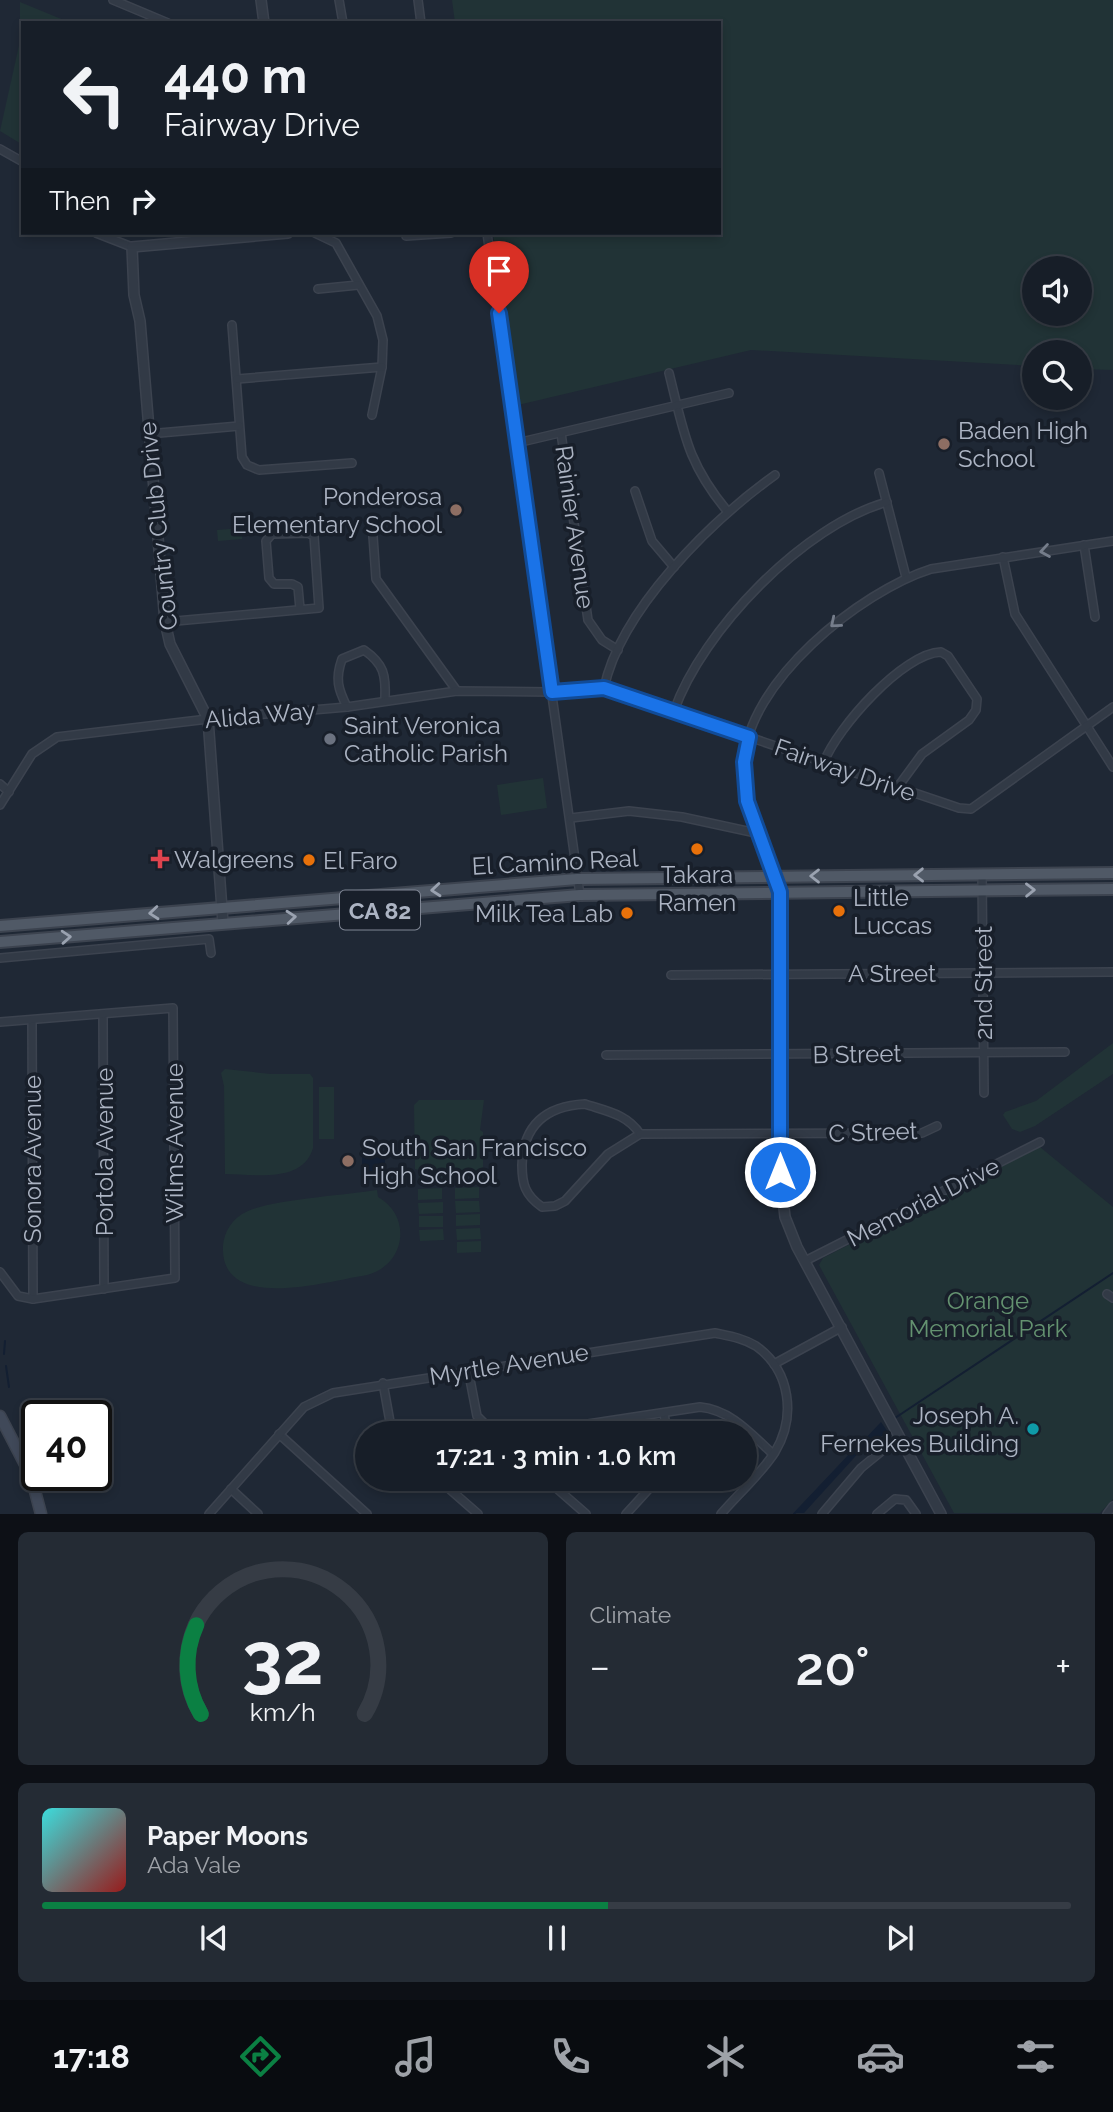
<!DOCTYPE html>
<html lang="en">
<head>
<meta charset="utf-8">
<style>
	:root { --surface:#171e28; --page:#242b34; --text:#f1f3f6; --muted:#9ea2a8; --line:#363c45; --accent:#0b8043 }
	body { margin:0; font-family:Raleway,sans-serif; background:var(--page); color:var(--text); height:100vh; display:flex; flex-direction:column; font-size:26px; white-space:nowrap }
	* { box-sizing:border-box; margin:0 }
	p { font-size:23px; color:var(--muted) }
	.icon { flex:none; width:38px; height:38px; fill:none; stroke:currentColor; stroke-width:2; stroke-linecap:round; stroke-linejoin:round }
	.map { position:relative; height:1514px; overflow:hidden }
	.panel { display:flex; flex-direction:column; gap:18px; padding:18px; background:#0d1016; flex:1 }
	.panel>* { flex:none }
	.top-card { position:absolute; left:21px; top:21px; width:700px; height:214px; border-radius:0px; box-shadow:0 4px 10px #0003,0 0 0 2px var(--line); background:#171e28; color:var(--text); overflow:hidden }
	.buttons { position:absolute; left:1022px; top:256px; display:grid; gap:14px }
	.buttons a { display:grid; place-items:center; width:70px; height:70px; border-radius:50%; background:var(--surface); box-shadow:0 4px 10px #0003,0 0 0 2px var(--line); font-size:35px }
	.speed { position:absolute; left:21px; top:1400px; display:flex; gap:14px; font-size:35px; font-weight:700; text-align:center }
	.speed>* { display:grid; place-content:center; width:91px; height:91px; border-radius:50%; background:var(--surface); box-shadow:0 4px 10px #0003,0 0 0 2px var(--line); line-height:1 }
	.speed .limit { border:4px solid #111; border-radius:10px; background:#fff; color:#111 }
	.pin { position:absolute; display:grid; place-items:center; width:60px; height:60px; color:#fff; margin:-72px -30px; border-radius:50% 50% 50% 0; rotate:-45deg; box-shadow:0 0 7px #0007 }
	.pin .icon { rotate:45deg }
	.me { position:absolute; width:77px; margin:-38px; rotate:0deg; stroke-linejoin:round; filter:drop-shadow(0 0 5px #0008) }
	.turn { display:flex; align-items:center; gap:24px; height:147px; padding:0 28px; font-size:32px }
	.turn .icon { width:91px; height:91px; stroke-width:2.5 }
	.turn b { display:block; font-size:49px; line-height:60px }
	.then { display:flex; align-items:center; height:66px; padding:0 28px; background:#0003; gap:14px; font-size:26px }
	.big { font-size:52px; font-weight:600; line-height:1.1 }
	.panel .widget { flex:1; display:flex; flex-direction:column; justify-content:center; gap:10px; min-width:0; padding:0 24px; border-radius:10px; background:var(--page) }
	.panel .dial { align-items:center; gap:0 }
	.dial svg { height:182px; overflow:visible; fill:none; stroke:var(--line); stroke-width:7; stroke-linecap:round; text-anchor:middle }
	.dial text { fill:var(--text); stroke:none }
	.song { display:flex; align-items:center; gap:21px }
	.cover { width:84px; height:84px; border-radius:10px; background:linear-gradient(135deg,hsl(180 70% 55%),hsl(0 70% 35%)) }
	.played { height:7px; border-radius:4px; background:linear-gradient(90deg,var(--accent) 55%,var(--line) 55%) }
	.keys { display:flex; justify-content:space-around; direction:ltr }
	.heat { display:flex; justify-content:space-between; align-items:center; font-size:38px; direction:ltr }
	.panel .tiles { flex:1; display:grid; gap:18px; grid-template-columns:1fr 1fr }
	.widget:last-child { grid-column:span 2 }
	.trip { position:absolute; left:355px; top:1421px; width:402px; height:70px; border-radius:35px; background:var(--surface); box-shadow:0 4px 10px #0003,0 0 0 2px var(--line); font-weight:600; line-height:70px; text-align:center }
	.menu { display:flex; height:112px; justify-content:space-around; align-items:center; background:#090c10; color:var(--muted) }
	.menu .icon { width:49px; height:49px }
	.menu .current { color:var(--accent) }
	.menu b { font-size:32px; color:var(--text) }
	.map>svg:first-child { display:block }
</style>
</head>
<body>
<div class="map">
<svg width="1113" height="1514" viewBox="0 0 1113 1514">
	<rect width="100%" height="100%" fill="#1f2835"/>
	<g fill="#213336" fill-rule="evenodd">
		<path d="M452,0H1113V370L1080,369V352H1034V366L751,350L518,405L493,233H719V23H455ZM1034,268H1080V313H1034Z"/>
		<polygon points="20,2 71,23 23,23 23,145 0,131 20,41"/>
		<polygon points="242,528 242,539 218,541 217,530"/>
		<polygon points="543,778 547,808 501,815 497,785"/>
		<polygon points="1113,1043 1113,1074 1035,1126 1020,1132 1012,1129 1003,1115 1005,1112 1036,1101"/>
		<path d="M225,1069L271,1074H310L313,1078V1148C303,1184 253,1174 225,1174L224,1086L221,1073Z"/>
		<rect x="319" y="1087" width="15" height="52"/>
		<polygon points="419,1100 484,1100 480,1130 483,1132 483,1167 477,1175 419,1179 419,1170 415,1169 414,1105"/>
		<polygon points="1040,1147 1113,1207 1113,1499 1100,1513 954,1513 819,1265 823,1258"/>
		<polygon points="479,1187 479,1198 455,1199 455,1188"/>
		<polygon points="442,1188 442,1199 418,1200 418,1189"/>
		<path d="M377,1190L378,1197C413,1217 405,1265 367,1275C328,1281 220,1314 223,1246C224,1231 233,1218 246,1212C268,1200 347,1195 377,1190Z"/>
		<polygon points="455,1201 479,1201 480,1212 456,1213"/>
		<polygon points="443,1202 443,1213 419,1214 418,1203"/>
		<polygon points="480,1214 480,1225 456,1226 456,1215"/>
		<rect x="419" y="1216" width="24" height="11"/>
		<polygon points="480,1228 481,1239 457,1240 456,1229"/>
		<polygon points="443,1229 444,1240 420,1241 419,1230"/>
		<polygon points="481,1241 481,1252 457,1253 457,1242"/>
	</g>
	<g fill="#131f32">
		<polygon points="362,1149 385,1153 385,1171 362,1171"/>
		<polygon points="881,1422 888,1432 863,1448 804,1513 794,1513"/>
	</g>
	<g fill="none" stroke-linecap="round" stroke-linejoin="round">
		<g stroke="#131f32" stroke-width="2">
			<polyline points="4,1354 5,1341"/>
			<polyline points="6,1366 9,1387"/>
			<polyline points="895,1418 1113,1273"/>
			<polyline points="794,1514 860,1444"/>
		</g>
		<g stroke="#3c434f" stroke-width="10">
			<g id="minor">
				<polyline points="113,0 168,23"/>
				<polyline points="339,0 343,23"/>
				<polyline points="418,0 421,23"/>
				<polyline points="0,149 23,162"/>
				<polyline points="96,233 132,247"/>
				<polyline points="315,233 336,243 377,316 383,340 382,367 372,415"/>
				<polyline points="406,233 406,236 451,233"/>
				<polyline points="487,233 580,895"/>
				<polyline points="318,289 358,285"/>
				<polyline points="232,325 242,457 247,465 259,470 352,463"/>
				<path d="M669,373C684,433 687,463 728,512"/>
				<polyline points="237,379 382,367"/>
				<polyline points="561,433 588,620 602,640 618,650"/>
				<polyline points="148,434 239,426"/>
				<polyline points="517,443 729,393"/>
				<polyline points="879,473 906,577"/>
				<polyline points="635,491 652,541 674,567"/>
				<polyline points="372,522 376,579 457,691"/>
				<polyline points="1084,545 1095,617"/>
				<polyline points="1003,557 1015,614 1113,767"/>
				<polyline points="165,622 319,608 314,536 308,533 272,534 266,541 269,578 274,584 292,584 298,587 300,609"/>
				<path d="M604,688C621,609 711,521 775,475"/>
				<path d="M347,707C338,689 335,679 342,659L364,650C384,664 386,675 385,699"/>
				<path d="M674,711C702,631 804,525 887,502"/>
				<path d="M824,762C837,728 903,653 941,652L948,656L977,699L976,710L969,720L922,754L897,788"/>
				<polyline points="0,784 9,792"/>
				<polyline points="0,805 32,754 57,737 208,719 347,707 457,691 552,692 604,688 959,808 971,809 1113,707"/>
				<polyline points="571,818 629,811 682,817 756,833"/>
				<polyline points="982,874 984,1093"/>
				<path d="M775,876C760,839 743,805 744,764C745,683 861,591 931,569L1113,541"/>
				<polyline points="0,958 209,939 211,953"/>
				<polyline points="671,975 1113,972"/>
				<polyline points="103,1014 104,1289"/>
				<polyline points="32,1020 33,1299"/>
				<polyline points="0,1022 173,1008 175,1278 33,1299 18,1296 0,1272"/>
				<polyline points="606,1055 1065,1052"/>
				<path d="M585,1104C606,1111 627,1114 640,1134L608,1154L565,1201L555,1206L542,1207C525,1195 522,1184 522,1165C523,1125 546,1106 585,1104Z"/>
				<polyline points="640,1134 922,1133 937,1126"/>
				<polyline points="805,1261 1040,1142"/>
				<polyline points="1107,1294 1113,1298"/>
				<polyline points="774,1364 842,1327"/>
				<polyline points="468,1369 477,1416 494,1433"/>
				<polyline points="383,1383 392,1433"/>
				<polyline points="664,1413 667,1433"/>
				<path d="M558,1433L575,1426L700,1407C731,1410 751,1434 773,1454"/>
				<polyline points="279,1434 367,1514"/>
				<polyline points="438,1479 478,1514"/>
				<polyline points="546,1479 586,1514"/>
				<polyline points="231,1489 258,1514"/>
				<path d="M209,1514L304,1407L333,1393L715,1333C729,1336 743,1338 756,1346C791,1371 796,1417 775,1452C761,1474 738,1494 721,1514"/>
				<polyline points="626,1514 658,1479"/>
				<polyline points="822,1514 861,1468 899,1437"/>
				<polyline points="877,1514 895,1499 906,1500 916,1514"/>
				<polyline points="1107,1514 1113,1506"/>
			</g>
		</g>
		<g stroke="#3c434f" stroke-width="12">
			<g id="tertiary">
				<polyline points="261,0 264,23"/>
				<polyline points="775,876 780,892 780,1172 785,1217 797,1247 941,1514"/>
				<polyline points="223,923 208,719 170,644 165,622 140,321 134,295 132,247 288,233"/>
			</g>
		</g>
		<g stroke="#3c434f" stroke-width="13">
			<polyline id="secondary" points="0,1416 31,1476 41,1514"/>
		</g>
		<g stroke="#3c434f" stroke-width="14">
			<g id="primary">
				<polyline points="0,926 577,879 1113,873"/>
				<polyline points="0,942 580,895 1113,889"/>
			</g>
		</g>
		<use href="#minor" stroke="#323a46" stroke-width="7"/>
		<use href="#tertiary" stroke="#323a46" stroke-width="9"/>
		<use href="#secondary" stroke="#404959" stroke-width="10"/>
		<use href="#primary" stroke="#505966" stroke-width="10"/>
	</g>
	<defs><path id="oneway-chevron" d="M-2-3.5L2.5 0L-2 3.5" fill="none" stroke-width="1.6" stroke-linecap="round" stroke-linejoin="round" transform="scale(1.75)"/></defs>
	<g stroke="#757d8b">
		<use href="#oneway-chevron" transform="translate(1045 551) rotate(171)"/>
		<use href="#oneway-chevron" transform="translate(835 623) rotate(140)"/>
	</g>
	<g stroke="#9aa2b0">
		<use href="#oneway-chevron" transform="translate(919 875) rotate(179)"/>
		<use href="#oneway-chevron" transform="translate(815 876) rotate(180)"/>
		<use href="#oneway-chevron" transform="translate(436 890) rotate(175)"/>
		<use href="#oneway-chevron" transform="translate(1030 890) rotate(-1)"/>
		<use href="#oneway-chevron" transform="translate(154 913) rotate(175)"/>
		<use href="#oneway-chevron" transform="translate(291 917) rotate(-5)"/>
		<use href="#oneway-chevron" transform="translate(66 937) rotate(-4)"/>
	</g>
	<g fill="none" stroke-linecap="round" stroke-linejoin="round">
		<g stroke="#114b97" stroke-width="18">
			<polyline id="route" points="499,313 552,692 604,688 749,737 744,762 747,801 780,892 780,1172"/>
		</g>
		<use href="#route" stroke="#1a73e8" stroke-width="12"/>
	</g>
	<g fill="#8d6e63" stroke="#181f2a" stroke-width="2.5">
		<circle cx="944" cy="444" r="7"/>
		<circle cx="456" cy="510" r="7"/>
		<circle cx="348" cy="1161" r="7"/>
	</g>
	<circle fill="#6b7280" stroke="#181f2a" stroke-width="2.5" cx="330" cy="739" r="7"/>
	<g fill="#e8710a" stroke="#181f2a" stroke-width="2.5">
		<circle cx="697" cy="849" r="7"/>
		<circle cx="309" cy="860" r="7"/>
		<circle cx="839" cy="911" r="7"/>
		<circle cx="627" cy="913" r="7"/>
	</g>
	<path fill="#e0444e" stroke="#181f2a" stroke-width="2.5" d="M156.5 848.5h7v7h7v7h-7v7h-7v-7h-7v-7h7z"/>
	<circle fill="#0f9aa8" stroke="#181f2a" stroke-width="2.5" cx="1033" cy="1429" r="7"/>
	<g text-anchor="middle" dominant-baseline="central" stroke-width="7" stroke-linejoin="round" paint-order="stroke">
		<rect fill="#181f2a" stroke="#808795" stroke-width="2" x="340" y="890.5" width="80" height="39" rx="5"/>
		<g font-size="23" font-weight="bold" fill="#acb4c3">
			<text x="380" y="910">CA 82</text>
		</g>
		<g font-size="24" fill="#acb4c3" stroke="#181f2a" text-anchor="start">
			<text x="958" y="430">Baden High<tspan x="958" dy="28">School</tspan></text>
			<text x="442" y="496" text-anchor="end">Ponderosa<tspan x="442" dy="28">Elementary School</tspan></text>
			<text x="344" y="725">Saint Veronica<tspan x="344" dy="28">Catholic Parish</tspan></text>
			<text x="174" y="859">Walgreens</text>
			<text x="323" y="860">El Faro</text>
			<text x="697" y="874" text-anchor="middle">Takara<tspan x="697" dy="28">Ramen</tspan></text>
			<text x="853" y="897">Little<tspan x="853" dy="28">Luccas</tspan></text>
			<text x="613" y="913" text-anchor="end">Milk Tea Lab</text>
			<text x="362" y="1147">South San Francisco<tspan x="362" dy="28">High School</tspan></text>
			<text x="1019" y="1415" text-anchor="end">Joseph A.<tspan x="1019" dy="28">Fernekes Building</tspan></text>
		</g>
		<g font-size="24" fill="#acb4c3" stroke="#181f2a">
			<text transform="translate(158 526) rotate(-96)">Country Club Drive</text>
			<text transform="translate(575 527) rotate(82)">Rainier Avenue</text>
			<text transform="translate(260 715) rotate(-5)">Alida Way</text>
			<text transform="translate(845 770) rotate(19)">Fairway Drive</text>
			<text transform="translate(555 862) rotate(-3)">El Camino Real</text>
			<text x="892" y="973">A Street</text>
			<text transform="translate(983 983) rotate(-90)">2nd Street</text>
			<text transform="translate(857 1054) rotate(-1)">B Street</text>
			<text transform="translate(873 1132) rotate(-2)">C Street</text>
			<text transform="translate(174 1143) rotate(-90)">Wilms Avenue</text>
			<text transform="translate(104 1152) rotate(-90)">Portola Avenue</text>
			<text transform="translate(32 1159) rotate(-90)">Sonora Avenue</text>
			<text transform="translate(923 1202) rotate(-27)">Memorial Drive</text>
			<text transform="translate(509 1364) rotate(-9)">Myrtle Avenue</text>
		</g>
		<g font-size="24" fill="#649270" stroke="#181f2a">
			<text x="988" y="1300">Orange<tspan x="988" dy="28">Memorial Park</tspan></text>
		</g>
	</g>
</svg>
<div class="buttons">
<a><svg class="icon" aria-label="sound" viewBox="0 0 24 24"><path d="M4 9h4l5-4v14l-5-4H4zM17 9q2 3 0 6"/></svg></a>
<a><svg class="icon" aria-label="search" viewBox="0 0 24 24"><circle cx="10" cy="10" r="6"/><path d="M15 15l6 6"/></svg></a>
</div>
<div class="speed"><div class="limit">40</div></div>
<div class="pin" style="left:499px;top:313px;background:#d93025"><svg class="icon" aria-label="arrive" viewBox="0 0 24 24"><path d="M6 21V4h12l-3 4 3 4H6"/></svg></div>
<svg class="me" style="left:780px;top:1172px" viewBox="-20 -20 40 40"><circle r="17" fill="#1a73e8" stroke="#fff" stroke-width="3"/><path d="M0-11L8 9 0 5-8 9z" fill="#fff"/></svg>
<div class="trip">17:21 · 3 min · 1.0 km</div>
<div class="top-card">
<div class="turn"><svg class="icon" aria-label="left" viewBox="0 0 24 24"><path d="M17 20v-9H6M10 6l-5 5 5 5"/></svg><div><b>440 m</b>Fairway Drive</div></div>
<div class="then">Then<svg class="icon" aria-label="right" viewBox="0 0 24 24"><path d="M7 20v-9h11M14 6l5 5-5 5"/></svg></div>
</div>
</div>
<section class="panel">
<div class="tiles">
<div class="widget dial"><svg viewBox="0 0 100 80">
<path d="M14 69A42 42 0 1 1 86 69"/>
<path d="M14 69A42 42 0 0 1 12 30" stroke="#0b8043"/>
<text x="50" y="56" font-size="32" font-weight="700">32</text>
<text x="50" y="72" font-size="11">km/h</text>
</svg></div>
<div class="widget"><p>Climate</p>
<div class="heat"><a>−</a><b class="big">20°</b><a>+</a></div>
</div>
<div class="widget">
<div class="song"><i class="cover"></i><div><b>Paper Moons</b><p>Ada Vale</p></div></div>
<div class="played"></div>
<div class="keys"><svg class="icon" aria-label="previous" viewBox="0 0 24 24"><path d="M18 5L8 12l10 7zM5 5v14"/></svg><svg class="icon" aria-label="pause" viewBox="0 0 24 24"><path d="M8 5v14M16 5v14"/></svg><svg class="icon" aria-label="next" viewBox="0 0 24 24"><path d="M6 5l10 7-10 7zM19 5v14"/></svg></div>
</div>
</div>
</section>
<nav class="menu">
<b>17:18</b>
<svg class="icon current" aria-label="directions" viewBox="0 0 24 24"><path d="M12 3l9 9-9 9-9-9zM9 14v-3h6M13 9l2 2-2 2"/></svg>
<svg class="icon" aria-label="music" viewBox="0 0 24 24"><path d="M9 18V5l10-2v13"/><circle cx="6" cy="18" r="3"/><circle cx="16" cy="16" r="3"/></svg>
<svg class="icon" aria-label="phone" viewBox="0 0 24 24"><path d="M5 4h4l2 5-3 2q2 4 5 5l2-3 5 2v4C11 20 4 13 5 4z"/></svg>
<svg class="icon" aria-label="climate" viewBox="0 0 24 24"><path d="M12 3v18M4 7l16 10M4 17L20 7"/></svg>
<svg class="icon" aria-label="car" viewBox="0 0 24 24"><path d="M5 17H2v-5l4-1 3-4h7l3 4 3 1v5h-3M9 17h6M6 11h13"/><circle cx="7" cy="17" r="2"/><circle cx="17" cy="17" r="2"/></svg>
<svg class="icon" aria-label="filters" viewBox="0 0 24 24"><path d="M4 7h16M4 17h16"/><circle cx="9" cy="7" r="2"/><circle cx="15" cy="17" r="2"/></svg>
</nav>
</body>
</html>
